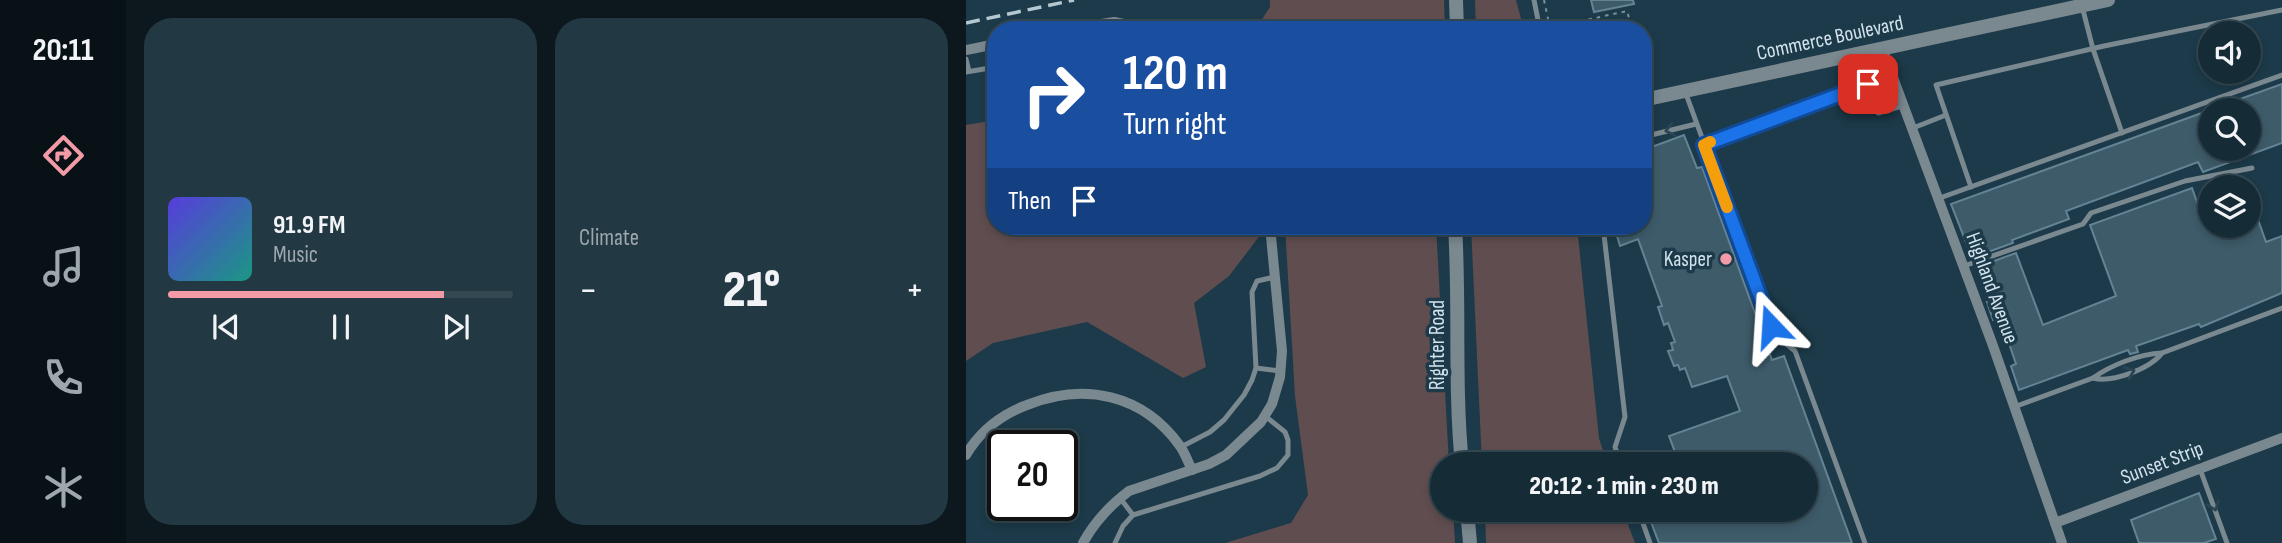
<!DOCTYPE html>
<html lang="en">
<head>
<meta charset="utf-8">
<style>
	:root { --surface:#152c37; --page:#223842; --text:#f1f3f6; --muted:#9da7ad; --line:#344852; --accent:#f39aa7 }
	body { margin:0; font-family:"Sofia Sans Condensed",sans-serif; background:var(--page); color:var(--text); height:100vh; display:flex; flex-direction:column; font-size:26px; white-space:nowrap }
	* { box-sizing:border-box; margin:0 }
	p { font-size:23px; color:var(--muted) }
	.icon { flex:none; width:38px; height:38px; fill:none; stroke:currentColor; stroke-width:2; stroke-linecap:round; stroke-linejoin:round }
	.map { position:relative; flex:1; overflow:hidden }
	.side { display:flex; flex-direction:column; gap:18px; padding:18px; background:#0c181e; width:840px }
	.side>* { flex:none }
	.banner { position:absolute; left:21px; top:21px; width:665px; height:214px; border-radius:28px; box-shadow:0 4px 10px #0003,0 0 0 2px var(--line); background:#1a4fa0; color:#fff; overflow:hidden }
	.buttons { position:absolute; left:1232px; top:21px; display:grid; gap:14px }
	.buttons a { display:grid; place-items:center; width:63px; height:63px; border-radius:50%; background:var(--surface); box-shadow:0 4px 10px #0003,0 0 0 2px var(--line); font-size:35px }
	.speed { position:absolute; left:21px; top:430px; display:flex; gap:14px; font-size:35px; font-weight:700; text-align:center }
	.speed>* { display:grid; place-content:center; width:91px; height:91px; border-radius:50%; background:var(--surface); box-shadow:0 4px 10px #0003,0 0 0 2px var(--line); line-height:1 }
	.speed .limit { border:4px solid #111; border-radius:10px; background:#fff; color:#111 }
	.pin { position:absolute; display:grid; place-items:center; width:60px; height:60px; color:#fff; margin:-30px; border-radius:14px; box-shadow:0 4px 10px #0006 }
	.me { position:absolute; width:77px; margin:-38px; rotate:340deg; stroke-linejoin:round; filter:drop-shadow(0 0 5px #0008) }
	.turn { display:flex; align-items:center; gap:24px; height:147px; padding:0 21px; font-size:32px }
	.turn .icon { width:91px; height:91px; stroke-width:2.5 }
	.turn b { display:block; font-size:49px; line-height:60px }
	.then { display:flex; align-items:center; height:66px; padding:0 21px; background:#0003; gap:14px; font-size:26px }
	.big { font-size:52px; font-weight:800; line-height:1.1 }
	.side .tile { flex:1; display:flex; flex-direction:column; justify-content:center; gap:10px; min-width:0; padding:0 24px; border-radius:28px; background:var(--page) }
	.song { display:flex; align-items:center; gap:21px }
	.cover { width:84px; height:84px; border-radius:10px; background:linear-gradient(135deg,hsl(250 70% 55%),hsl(170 70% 35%)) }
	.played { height:7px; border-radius:4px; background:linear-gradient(90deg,var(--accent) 80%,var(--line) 80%) }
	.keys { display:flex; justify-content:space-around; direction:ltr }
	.heat { display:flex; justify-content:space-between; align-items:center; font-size:38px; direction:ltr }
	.side .tiles { flex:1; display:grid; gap:18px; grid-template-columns:repeat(2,1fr) }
	.trip { position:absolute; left:464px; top:452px; width:388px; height:70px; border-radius:35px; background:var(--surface); box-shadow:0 4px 10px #0003,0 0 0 2px var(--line); font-weight:800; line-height:70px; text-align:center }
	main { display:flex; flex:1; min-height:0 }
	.dock { display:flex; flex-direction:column; width:126px; justify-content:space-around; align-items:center; background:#081216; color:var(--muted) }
	.dock .icon { width:49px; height:49px }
	.dock .on { color:var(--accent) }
	.dock b { font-size:32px; color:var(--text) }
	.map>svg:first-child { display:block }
</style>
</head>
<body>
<main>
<nav class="dock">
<b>20:11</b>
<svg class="icon on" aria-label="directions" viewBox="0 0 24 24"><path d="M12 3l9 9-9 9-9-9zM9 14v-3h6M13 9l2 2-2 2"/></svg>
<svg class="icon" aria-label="music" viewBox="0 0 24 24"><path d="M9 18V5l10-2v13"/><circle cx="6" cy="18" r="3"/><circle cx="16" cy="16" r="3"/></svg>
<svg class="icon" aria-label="phone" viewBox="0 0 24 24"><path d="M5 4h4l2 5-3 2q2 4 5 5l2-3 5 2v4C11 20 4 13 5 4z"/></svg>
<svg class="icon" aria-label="climate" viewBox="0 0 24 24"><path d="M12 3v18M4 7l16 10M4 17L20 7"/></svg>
</nav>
<section class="side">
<div class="tiles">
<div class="tile">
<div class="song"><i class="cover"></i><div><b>91.9 FM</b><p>Music</p></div></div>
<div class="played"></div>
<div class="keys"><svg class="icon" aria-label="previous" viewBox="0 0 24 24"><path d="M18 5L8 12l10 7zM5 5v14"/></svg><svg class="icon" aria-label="pause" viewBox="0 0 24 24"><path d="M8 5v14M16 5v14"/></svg><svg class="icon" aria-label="next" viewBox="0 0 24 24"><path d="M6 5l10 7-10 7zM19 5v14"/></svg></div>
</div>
<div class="tile"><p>Climate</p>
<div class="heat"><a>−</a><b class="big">21°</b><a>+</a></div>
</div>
</div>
</section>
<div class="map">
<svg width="1316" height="543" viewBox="0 0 1316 543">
	<rect width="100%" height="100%" fill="#1c3a49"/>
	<g fill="#604d4f">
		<polygon points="304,0 478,0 479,30 289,30 304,7"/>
		<polygon points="509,0 550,0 558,30 510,30"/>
		<polygon points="30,120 30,226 264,226 295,234 263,276 228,303 240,367 217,378 121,322 27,343 0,361 0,125"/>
		<polygon points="319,226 470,226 483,464 476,464 476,509 487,509 489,543 259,543 325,523 342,495 329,396"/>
		<polygon points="505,226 611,226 633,438 641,464 516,464"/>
		<polygon points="519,509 656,509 669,543 520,543"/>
	</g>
	<g fill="#3e5b6a" stroke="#648495" stroke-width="2">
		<polygon points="625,0 667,0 668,4 628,12"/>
		<polygon points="1316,84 1316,143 1237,172 1232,162 1100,211 1103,219 1046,240 1047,243 1011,256 1010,254 1005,255 985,204 1244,110 1244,149 1283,149 1283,110 1246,109"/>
		<polygon points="718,135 731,168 736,167 806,360 818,356 886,543 693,543 680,509 840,509 840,464 680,464 709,452 703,436 774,411 761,376 726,387 719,368 714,370 712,365 708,366 702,351 707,350 705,343 709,342 702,323 698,325 692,307 696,306 672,239 654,246 651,236 658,234 655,226 677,226 677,187 681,186 677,168 686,165 680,149"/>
		<polygon points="1226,188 1232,205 1244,200 1244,226 1283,226 1284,197 1300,242 1316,236 1316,293 1235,327 1233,324 1170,346 1172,352 1164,354 1162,350 1053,390 1045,366 1050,364 1034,317 1027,320 1021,302 1027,300 1014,266 1050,253 1077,325 1150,296 1124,225"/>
		<polygon points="1233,493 1250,539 1238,543 1173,543 1165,520"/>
	</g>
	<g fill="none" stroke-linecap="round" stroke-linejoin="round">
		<polyline stroke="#79909d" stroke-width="2" stroke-dasharray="3.5 5" stroke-linecap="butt" points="578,0 584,28 661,11 663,18"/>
		<g stroke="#7a888f" stroke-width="5">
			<polyline points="568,0 574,30"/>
			<polyline points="1116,6 1127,49 1156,133"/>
			<polyline points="648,30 662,27"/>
			<polyline points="0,59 3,71"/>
			<polyline points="0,72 30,67"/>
			<polyline points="720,94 805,326 813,338 829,351 899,543"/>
			<polyline points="947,128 980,115"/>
			<polyline points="677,137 730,124"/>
			<polyline points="738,145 902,84 912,113 936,106"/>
			<polyline points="1005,187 970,85 1138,46 1316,10"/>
			<polyline points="971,199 1316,75"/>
			<polyline points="637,226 659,417 649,447 655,464"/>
			<polyline points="998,266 1117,224 1125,213 1219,181 1286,168"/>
			<polyline points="290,368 314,371"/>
			<path d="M1127,378C1146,383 1184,369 1196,353"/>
			<path d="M1048,407L1127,378C1145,365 1173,354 1196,353L1316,308"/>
			<polyline points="215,447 244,432 258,420 278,395 286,380 290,368 286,292 291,281 309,277"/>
			<polyline points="1234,469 1261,543"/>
			<polyline points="154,498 167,515"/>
			<polyline points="672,509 684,543"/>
			<polyline points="149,543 157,526 167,515 294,476 311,468 322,455 322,440 319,432 299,416"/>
		</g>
		<g stroke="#7a888f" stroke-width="10">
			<polyline points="98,30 148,22 187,30"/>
			<polyline points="916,48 1026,343 1096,543"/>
			<polyline points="0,50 30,44"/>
			<path d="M0,455C14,431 34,415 61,405C118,382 177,394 214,446C219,453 222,462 226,470"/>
			<polyline points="1089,523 1316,438"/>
			<path d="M117,543C129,521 143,506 163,491L243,464L260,455L295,422L306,404L314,377L316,351L304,226"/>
		</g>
		<g stroke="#7a888f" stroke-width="14">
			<polyline points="490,0 491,30"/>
			<polyline points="677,100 1142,0"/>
			<path d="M489,226C494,305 488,385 496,464"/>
			<polyline points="501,509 504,543"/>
		</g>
		<polyline stroke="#b4c8d2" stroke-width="3.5" stroke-dasharray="14 7" stroke-linecap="butt" points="0,23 108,0"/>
	</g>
	<defs><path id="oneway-chevron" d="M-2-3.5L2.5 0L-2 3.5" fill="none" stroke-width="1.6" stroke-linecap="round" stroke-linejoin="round" transform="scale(1.75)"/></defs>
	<g stroke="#2a4654">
		<use href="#oneway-chevron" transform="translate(704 130) rotate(167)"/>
		<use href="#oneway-chevron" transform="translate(1164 372) rotate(-20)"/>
		<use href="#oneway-chevron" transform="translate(1248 506) rotate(70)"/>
	</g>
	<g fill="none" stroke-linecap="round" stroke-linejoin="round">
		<g stroke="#114b97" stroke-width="18">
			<polyline id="route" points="805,326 738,145 902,84"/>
		</g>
		<use href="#route" stroke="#1a73e8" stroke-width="12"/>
		<polyline stroke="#f59e0b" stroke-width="12" points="744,142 738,145 761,207"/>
	</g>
	<circle fill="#f39aa7" stroke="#1c3a49" stroke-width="2.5" cx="760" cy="259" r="7"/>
	<g text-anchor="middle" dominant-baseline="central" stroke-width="7" stroke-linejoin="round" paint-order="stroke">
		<g font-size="21" fill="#d2e3ed" stroke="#1c3a49">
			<text transform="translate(864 38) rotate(-12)">Commerce Boulevard</text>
			<text transform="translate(1026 288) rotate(70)">Highland Avenue</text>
			<text transform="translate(471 345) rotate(-90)">Righter Road</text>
			<text transform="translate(1196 463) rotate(-21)">Sunset Strip</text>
		</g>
		<g font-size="21" fill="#d2e3ed" stroke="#1c3a49" text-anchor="end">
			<text x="746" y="259">Kasper</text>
		</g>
	</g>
</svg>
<div class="buttons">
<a><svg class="icon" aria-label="sound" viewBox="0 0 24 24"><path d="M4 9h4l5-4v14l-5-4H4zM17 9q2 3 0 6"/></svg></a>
<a><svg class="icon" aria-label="search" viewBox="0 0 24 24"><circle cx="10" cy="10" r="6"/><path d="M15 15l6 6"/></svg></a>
<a><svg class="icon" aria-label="layers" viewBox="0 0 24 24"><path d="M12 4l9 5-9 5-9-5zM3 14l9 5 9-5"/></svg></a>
</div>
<div class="speed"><div class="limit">20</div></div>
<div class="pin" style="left:902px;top:84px;background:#d93025"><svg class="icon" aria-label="arrive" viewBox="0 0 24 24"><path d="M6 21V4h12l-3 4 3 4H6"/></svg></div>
<svg class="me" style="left:805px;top:326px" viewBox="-20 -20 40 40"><path d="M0-17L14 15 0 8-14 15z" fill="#1a73e8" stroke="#fff" stroke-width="4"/></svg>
<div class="trip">20:12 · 1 min · 230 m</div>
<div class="banner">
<div class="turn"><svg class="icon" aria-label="right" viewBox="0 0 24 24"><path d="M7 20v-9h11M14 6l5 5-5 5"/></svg><div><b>120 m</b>Turn right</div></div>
<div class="then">Then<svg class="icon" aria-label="arrive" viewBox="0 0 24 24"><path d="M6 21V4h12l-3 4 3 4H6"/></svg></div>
</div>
</div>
</main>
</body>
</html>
